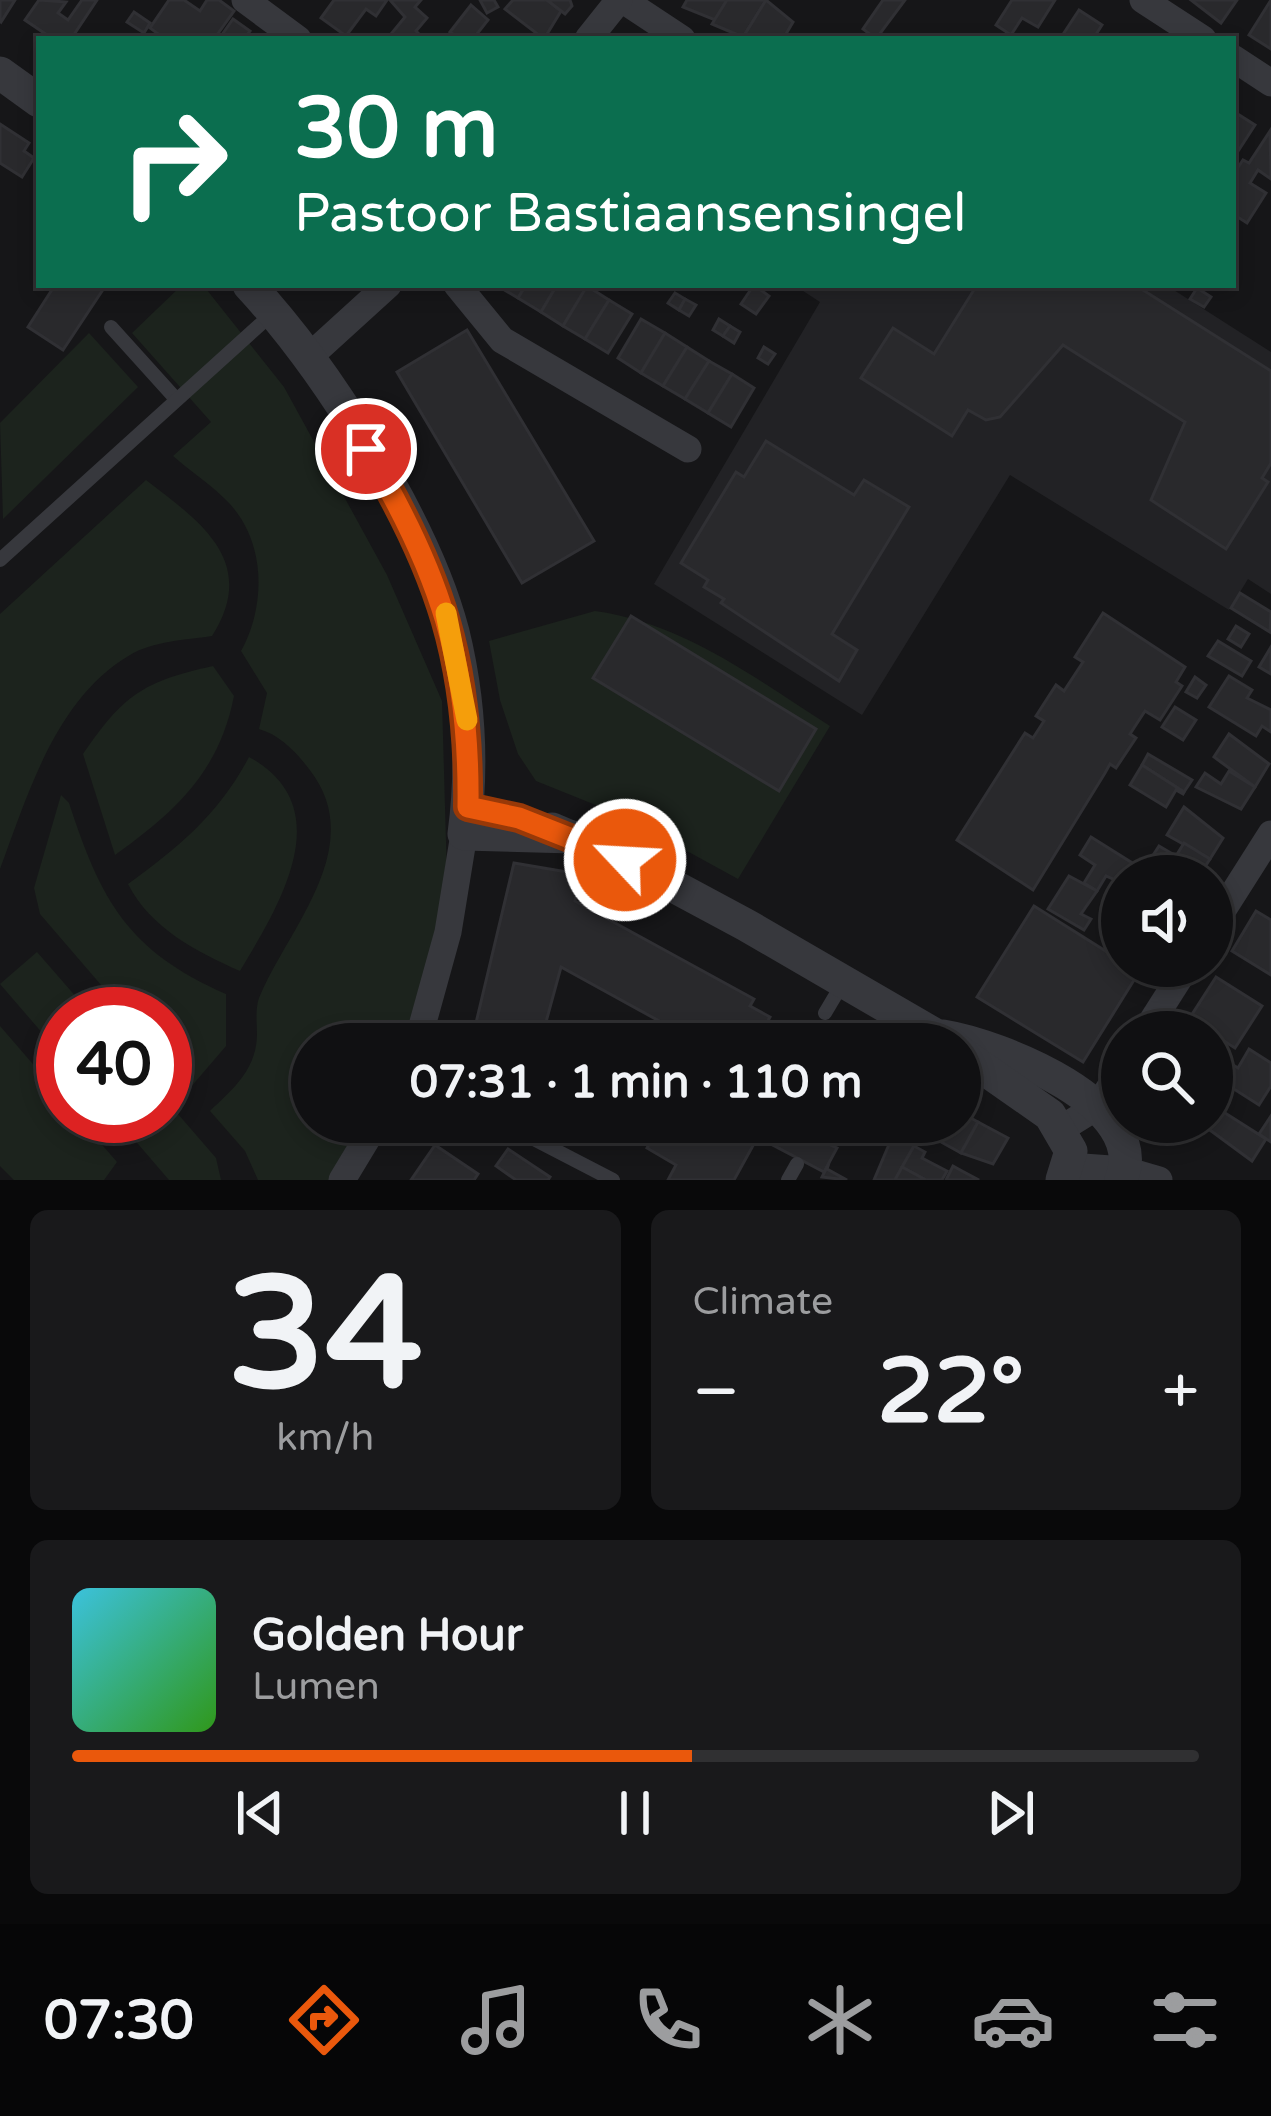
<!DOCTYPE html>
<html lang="en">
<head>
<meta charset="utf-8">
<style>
	:root { --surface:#101012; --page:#19191b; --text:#f1f3f6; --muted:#9c9d9f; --line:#303032; --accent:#ea580c }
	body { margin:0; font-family:"Varela Round",sans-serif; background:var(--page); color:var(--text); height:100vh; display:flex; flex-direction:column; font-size:45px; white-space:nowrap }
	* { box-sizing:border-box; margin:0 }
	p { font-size:39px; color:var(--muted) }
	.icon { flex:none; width:66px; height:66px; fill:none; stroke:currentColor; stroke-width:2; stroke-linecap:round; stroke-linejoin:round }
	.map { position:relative; height:1180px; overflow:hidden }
	.details { display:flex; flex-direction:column; gap:30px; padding:30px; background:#09090a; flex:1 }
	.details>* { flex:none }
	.guide { position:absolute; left:36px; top:36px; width:1200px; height:252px; border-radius:0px; box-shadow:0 6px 18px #0003,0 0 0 3px var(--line); background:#0b6e4f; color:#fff; overflow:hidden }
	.buttons { position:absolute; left:1101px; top:855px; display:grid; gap:24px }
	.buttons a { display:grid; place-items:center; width:132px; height:132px; border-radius:50%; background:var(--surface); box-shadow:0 6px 18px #0003,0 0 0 3px var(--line); font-size:60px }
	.speed { position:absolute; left:36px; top:987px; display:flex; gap:24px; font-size:60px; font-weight:700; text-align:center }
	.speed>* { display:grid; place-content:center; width:156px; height:156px; border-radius:50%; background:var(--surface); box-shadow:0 6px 18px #0003,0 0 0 3px var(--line); line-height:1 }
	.speed .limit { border:18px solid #d22; background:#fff; color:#111 }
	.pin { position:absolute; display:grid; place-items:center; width:102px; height:102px; color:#fff; margin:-51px; border:6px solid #fff; border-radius:50%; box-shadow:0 3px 12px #0007 }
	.me { position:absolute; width:132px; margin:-66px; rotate:295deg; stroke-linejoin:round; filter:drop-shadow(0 0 9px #0008) }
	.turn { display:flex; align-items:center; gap:42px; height:252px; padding:0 60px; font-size:54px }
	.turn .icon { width:156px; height:156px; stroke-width:2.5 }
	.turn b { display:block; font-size:84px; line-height:102px }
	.big { font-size:90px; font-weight:700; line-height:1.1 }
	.details .card { flex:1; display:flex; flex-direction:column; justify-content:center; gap:18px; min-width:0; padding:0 42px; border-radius:18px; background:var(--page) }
	.details .dial { align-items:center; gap:0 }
	.dial b { font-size:156px; line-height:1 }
	.song { display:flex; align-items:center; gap:36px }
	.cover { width:144px; height:144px; border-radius:18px; background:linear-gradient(135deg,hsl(190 70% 55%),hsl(110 70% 35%)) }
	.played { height:12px; border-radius:6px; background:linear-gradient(90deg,var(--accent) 55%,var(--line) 55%) }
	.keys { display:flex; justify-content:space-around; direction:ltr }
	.heat { display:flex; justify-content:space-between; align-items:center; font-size:66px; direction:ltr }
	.details .tiles { flex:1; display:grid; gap:30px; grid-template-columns:1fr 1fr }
	.card:last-child { grid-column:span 2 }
	.trip { position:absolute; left:291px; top:1023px; width:690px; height:120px; border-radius:60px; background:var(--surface); box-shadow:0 6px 18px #0003,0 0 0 3px var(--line); font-weight:700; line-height:120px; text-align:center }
	.dock { display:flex; height:192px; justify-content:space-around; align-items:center; background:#060607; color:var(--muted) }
	.dock .icon { width:84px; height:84px }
	.dock .on { color:var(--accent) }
	.dock b { font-size:54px; color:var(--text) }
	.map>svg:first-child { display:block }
</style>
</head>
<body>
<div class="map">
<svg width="1271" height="1180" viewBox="0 0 1271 1180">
	<rect width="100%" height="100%" fill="#161618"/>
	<polygon fill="#222225" points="794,285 1166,285 1271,352 1271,594 1248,579 1229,610 1010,475 862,715 654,584 820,302"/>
	<g fill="#1c231d">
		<path d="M182,285H203L284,387L387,575L442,701L447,877L423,990L401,1044H312V1122H364L329,1180H258L245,1151L210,1111C234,1088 256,1070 257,1035C257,1024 255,1009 259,998C287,929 370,846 309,769C296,752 280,735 259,729L267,693L241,651C267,604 266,538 225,499C210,484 190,471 173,456L211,422L132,333Z"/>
		<polygon points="89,333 138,387 3,519 0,423"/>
		<path d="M146,480C201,522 259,562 212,636C186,640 153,641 130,655C56,698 28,794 0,869V614Z"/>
		<path d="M595,611C684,623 756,679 830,726L738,879L623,816L536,781L518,754L500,700L489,641Z"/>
		<path d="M213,666L234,696C219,772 176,811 115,855L83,754C123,695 144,681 213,666Z"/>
		<path d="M249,757C341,807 279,906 240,971C197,952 150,928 128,884C180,846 219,814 249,757Z"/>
		<path d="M61,795L69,803C101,901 128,951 226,994V1046L190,1088L165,1059V1014H126L40,914L34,888Z"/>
		<polygon points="37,952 91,1014 63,1014 63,1057 0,984"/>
		<polygon points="0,1026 63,1099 63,1116 77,1116 117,1162 104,1180 14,1180 0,1166"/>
		<polygon points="165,1099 216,1158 221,1180 169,1180 114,1116 165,1116"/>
	</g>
	<g fill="#29292c" stroke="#303034" stroke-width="3">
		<polygon points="0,0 15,0 1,22 0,21"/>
		<polygon points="39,0 66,2 58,13 68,20 82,0 97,0 71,39 53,39 25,20"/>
		<polygon points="169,0 184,0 200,11 207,0 219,0 234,11 214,39 165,39 150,28"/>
		<polygon points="334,0 387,0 376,16 366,9 346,36 321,18"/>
		<polygon points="390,0 421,0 415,7 427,18 416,31 424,39 387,39 405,17"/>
		<polygon points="480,0 494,0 498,7 487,13"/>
		<polygon points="513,0 547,0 561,11 544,39 505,9"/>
		<polygon points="547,0 570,0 572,6 565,14"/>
		<polygon points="687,0 727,0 715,20 683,7"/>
		<polygon points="727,0 766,0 743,37 712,24"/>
		<polygon points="766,0 793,22 783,39 742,39"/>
		<polygon points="883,0 905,0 876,39 863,29"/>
		<polygon points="1012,0 1055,0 1038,27 1022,18 1011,35 996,25"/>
		<polygon points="1191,0 1237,0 1221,23"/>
		<polygon points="1271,0 1271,49 1249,35"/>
		<polygon points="471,5 488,20 473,39 460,39 450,32"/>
		<polygon points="1079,10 1102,25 1093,39 1060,39"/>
		<polygon points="134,12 150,23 144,33 127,22"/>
		<polygon points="233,19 250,31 244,39 219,39"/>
		<polygon points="1233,111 1255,125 1233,159"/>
		<polygon points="0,124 29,143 24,151 34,158 22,177 0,163"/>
		<polygon points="1270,131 1271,179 1258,170 1250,183 1266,193 1247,223 1233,214 1233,175 1243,160 1249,163"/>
		<polygon points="55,285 106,285 63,350 28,327"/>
		<polygon points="496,285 526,285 518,298"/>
		<polygon points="526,285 557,285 541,312 518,298"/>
		<polygon points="557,285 587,286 563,326 541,312"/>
		<polygon points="754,285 769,296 756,314 741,304"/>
		<polygon points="977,285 1135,285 1271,371 1271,463 1262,478 1268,482 1226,549 1151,500 1185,422 1063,345 1000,417 986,420 968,410 952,436 861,378 893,328 934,354"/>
		<polygon points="587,286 609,300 585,339 563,326"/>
		<polygon points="1197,288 1211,297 1204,307 1190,299"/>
		<polygon points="675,293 685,299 679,310 668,303"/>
		<polygon points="685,299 696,305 689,316 679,310"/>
		<polygon points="609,300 632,314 608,353 585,339"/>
		<polygon points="641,319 665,333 641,373 618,358"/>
		<polygon points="719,319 730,326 723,336 713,330"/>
		<polygon points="730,326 740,332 734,343 723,336"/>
		<polygon points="467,330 594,541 522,583 397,372"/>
		<polygon points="665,333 687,347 663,386 641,373"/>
		<polygon points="687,347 709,361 685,399 663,386"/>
		<polygon points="764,347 775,354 768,364 758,358"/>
		<polygon points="709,361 732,374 708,413 685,399"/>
		<polygon points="732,374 754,388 731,427 708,413"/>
		<polygon points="766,441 854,495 864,480 909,507 832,634 857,650 839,681 721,603 724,599 704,587 708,580 681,563 736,472 744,477"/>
		<polygon points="1240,593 1271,612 1270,632 1231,608"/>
		<polygon points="1103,613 1185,667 1176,682 1182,686 1160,720 1145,711 1130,734 1136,738 1116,768 1110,764 1105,773 1033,890 957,840 1025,733 1033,738 1044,721 1036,716 1056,685 1064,691 1083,662 1075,657"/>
		<polygon points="631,616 816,729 779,791 593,678"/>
		<polygon points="1236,626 1249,634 1241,647 1228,639"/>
		<polygon points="1218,641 1251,661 1242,676 1208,656"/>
		<polygon points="1271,647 1271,674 1259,667"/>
		<polygon points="1229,676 1252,690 1247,698 1271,710 1271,732 1262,726 1256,736 1209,707"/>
		<polygon points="1195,677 1206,685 1197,698 1186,692"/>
		<polygon points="1175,707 1196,720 1183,740 1162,727"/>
		<polygon points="1229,734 1269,764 1255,787 1214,757"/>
		<polygon points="1148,754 1192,780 1184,792 1142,765"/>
		<polygon points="1142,765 1184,792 1183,794 1176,790 1166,807 1130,785"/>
		<polygon points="1229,771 1255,787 1241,809 1196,787 1205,773 1221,784"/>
		<polygon points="1184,807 1223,838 1210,859 1167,835"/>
		<polygon points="1091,837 1134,864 1122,883 1106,876 1097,891 1084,883 1095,865 1080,855"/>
		<polygon points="1184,843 1210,859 1199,876 1176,876 1150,860 1159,846 1176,856"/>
		<polygon points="514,863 579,874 575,901 754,999 750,1006 770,1017 755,1044 701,1044 561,967 540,1044 471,1044"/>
		<polygon points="1069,876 1097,891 1081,914 1091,919 1084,930 1048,909"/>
		<polygon points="1034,906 1139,972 1083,1062 977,997"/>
		<polygon points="1121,907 1122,907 1122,944 1105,933"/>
		<polygon points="1256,911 1271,920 1271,975 1232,951"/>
		<polygon points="1216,977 1262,1006 1235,1048 1189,1019"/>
		<polygon points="1249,1049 1271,1063 1271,1086 1259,1105 1212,1075 1220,1057 1238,1068"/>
		<polygon points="1212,1075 1228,1086 1214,1106 1212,1105"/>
		<polygon points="1214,1106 1266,1139 1252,1161 1203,1125 1212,1122"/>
		<polygon points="960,1112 978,1122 961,1153 932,1137 940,1122 960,1122"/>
		<polygon points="1271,1116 1271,1142 1259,1134"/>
		<polygon points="661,1122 766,1122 734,1180 668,1180 676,1165 647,1148"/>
		<polygon points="779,1122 837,1148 824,1172 769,1143"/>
		<polygon points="853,1122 891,1122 880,1141"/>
		<polygon points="978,1122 1008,1138 993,1164 961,1153"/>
		<polygon points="893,1135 914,1146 895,1180 874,1180"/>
		<polygon points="435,1145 478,1174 474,1180 411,1180"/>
		<polygon points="914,1146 925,1152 922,1158 947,1171 942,1180 926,1180 902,1167"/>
		<polygon points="508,1149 550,1177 548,1180 516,1180 496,1166"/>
		<polygon points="829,1163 827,1169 847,1180 822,1177"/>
		<polygon points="953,1166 962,1171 979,1180 946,1180"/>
		<polygon points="902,1167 926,1180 895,1180"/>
	</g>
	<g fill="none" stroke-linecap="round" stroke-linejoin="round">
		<g stroke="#37383d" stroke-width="14">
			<polyline points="111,327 176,399"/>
			<polyline points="0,560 274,312"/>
			<polyline points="825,1013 844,981"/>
			<polyline points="501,1122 613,1180"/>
			<polyline points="788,1180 797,1164"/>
		</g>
		<g stroke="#37383d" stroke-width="27">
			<polyline points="245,0 298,39"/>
			<polyline points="623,0 682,39"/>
			<polyline points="1143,0 1203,39"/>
			<polyline points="588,39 619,0"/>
			<polyline points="1233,58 1271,83"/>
			<polyline points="457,285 502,340 688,449"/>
			<polyline points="310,356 388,285"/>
			<polyline points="1212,927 1271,834"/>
			<polyline points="1145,1032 1187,966"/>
			<polyline points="417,1044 448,932 464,834"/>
			<polyline points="1061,1129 1098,1106 1122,1068"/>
			<polyline points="1069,1166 1125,1170 1159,1180"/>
			<polyline points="342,1180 377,1122"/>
		</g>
		<g stroke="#37383d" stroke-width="33">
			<polyline points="0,73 39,101"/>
			<path d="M249,285C326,368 424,522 453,632C469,697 473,767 464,834L573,837"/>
			<polyline points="552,829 625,860 746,925 951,1044"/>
			<path d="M943,1036C999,1045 1153,1105 1121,1180"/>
			<polyline points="960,1052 1050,1115 1071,1151 1062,1180"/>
		</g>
	</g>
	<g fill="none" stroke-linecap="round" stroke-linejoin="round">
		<g stroke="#983908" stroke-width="30">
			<path id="route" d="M366,449C440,572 470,663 468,807L519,818L625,860"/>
		</g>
		<use href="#route" stroke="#ea580c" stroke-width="21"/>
		<polyline stroke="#f59e0b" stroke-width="21" points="446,613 467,720"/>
	</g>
</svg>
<div class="buttons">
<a><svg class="icon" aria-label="sound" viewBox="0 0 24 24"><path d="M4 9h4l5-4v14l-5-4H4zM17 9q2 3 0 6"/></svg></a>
<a><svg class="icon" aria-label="search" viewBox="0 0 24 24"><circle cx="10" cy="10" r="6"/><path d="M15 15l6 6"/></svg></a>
</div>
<div class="speed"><div class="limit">40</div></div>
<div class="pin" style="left:366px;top:449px;background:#d93025"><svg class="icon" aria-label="arrive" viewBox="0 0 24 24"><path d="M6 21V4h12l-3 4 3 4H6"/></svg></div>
<svg class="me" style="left:625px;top:860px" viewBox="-20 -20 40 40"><circle r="17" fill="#ea580c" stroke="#fff" stroke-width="3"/><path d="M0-11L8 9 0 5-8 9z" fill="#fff"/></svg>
<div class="trip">07:31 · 1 min · 110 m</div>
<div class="guide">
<div class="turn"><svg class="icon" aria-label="right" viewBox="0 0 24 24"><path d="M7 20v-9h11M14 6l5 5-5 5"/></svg><div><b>30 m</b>Pastoor Bastiaansensingel</div></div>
</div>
</div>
<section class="details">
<div class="tiles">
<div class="card dial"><b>34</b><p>km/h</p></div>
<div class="card"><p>Climate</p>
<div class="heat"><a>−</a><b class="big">22°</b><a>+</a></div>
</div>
<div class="card">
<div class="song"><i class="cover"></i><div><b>Golden Hour</b><p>Lumen</p></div></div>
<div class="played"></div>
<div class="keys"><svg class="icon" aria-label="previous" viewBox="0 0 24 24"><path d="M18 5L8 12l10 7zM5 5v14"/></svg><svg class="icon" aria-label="pause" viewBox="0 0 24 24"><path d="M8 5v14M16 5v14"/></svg><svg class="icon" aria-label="next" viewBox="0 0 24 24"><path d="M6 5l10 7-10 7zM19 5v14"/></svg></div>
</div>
</div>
</section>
<nav class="dock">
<b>07:30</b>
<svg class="icon on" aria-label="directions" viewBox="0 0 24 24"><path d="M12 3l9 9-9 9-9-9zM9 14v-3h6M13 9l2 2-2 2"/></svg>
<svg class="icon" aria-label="music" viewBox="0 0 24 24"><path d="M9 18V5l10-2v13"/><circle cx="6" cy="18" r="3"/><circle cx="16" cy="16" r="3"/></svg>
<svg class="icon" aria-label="phone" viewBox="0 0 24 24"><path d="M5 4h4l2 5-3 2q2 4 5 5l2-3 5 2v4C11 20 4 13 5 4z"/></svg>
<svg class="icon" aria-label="climate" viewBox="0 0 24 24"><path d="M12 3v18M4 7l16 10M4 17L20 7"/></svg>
<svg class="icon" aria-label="car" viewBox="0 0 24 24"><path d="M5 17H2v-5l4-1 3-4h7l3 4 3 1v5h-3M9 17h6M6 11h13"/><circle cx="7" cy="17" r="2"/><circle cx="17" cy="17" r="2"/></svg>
<svg class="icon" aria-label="filters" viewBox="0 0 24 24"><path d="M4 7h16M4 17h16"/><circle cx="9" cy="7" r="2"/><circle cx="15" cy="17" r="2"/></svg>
</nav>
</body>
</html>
